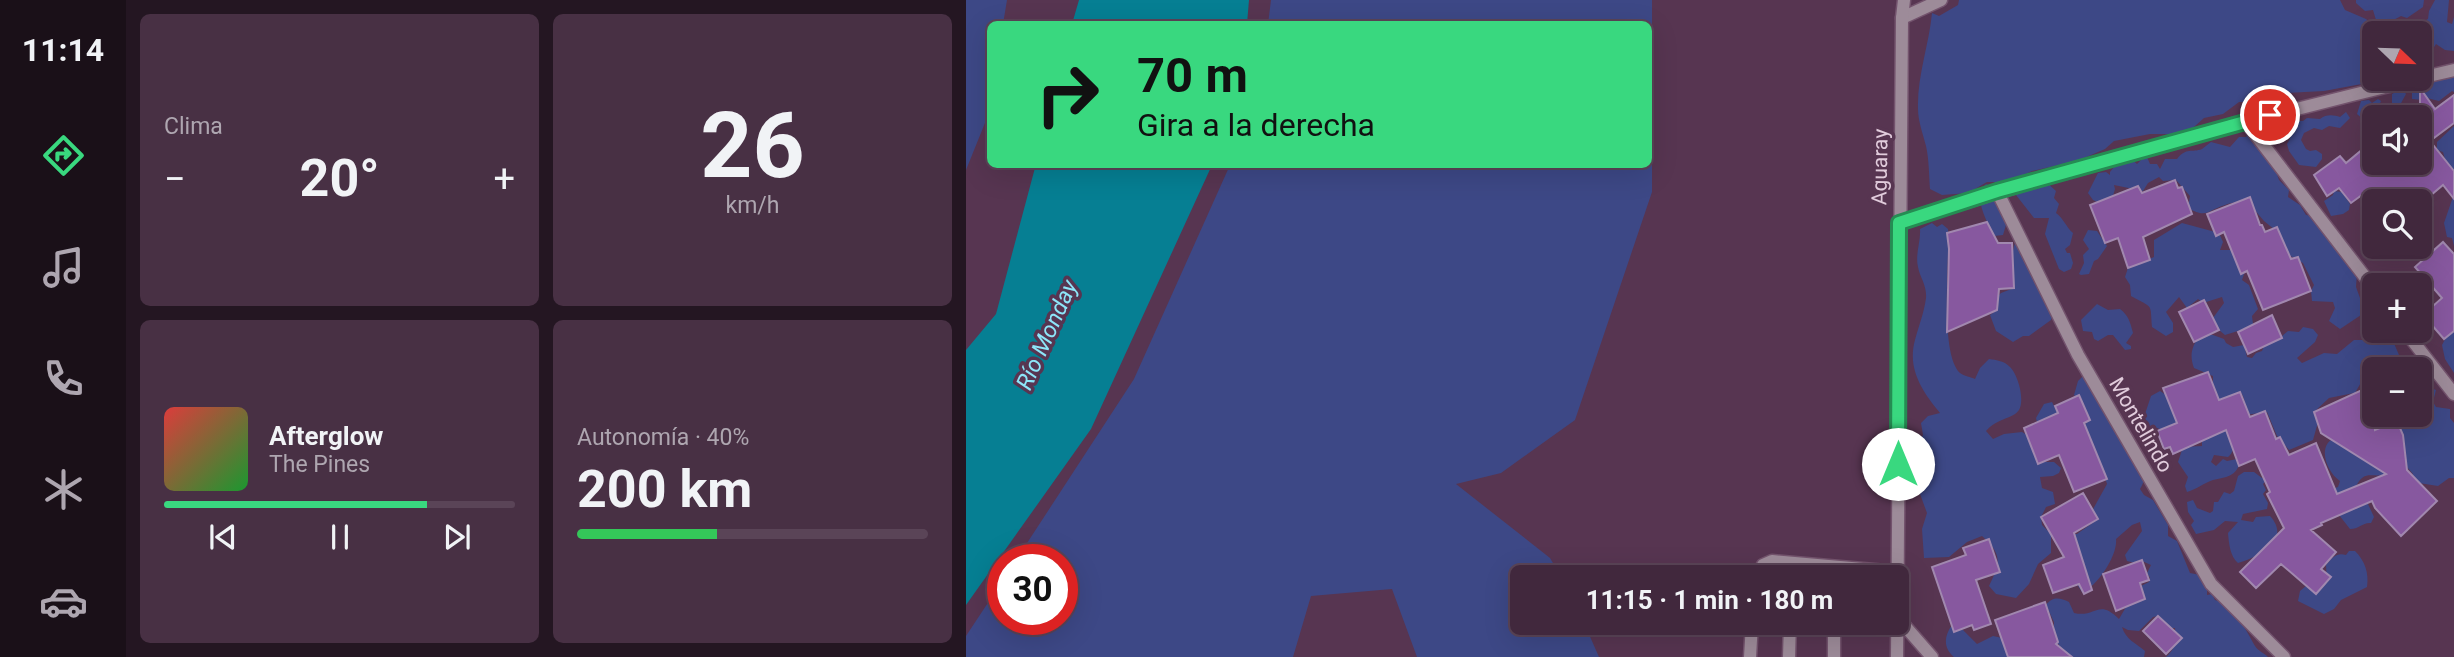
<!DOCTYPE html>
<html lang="es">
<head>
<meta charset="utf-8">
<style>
	:root { --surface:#41283d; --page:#483044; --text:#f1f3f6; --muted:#aea6b0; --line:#5a4457; --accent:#39d87f }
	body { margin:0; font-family:Roboto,sans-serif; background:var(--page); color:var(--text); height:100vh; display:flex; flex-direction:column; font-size:26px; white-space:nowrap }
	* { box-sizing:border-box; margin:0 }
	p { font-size:23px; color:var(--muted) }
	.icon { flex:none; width:38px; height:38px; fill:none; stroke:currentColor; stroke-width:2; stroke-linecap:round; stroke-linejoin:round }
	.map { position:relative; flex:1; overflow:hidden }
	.sheet { display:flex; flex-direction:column; gap:14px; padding:14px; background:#241622; width:840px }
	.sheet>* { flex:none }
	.hud { position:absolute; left:21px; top:21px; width:665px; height:147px; border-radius:10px; box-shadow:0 7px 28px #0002,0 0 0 2px var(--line); background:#39d87f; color:#111; overflow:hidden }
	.needle { width:46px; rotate:113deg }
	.tools { position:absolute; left:1396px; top:21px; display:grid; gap:14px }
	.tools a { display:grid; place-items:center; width:70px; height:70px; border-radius:10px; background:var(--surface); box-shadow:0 7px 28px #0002,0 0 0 2px var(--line); font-size:35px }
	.speed { position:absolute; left:21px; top:544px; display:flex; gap:14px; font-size:35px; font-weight:700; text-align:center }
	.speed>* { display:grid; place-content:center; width:91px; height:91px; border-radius:50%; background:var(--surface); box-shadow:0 7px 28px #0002,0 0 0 2px var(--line); line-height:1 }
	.speed .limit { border:10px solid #d22; background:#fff; color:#111 }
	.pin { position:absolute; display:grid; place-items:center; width:60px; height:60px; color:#fff; margin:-30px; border:4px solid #fff; border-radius:50%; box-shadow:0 2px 7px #0007 }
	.me { position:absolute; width:77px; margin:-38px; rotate:0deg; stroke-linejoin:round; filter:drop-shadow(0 0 5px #0008) }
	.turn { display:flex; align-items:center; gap:24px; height:147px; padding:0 35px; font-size:32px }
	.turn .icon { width:91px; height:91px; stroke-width:2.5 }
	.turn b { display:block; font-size:49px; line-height:60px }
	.big { font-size:52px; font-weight:700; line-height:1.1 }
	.sheet .tile { flex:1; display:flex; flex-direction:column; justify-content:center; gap:10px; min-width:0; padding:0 24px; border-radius:10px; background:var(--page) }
	.sheet .dial { align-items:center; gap:0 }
	.dial b { font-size:91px; line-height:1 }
	.song { display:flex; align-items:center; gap:21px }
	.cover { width:84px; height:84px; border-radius:10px; background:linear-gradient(135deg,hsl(0 70% 55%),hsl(130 70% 35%)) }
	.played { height:7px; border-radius:4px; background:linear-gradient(90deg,var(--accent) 75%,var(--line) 75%) }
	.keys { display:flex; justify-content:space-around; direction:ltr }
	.heat { display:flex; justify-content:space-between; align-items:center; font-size:38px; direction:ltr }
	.charge { height:10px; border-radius:5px; background:linear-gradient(90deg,#34c759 40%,var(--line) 0) }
	.sheet .tiles { flex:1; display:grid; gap:14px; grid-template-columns:repeat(2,1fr) }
	.trip { position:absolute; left:544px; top:565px; width:399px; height:70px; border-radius:10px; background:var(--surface); box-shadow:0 7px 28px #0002,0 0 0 2px var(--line); font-weight:700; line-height:70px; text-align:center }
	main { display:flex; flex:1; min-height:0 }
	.dock { display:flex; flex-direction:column; width:126px; justify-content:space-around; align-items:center; background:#1a1018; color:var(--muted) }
	.dock .icon { width:49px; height:49px }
	.dock .on { color:var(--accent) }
	.dock b { font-size:32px; color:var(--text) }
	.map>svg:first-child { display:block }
</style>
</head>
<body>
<main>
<nav class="dock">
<b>11:14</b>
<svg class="icon on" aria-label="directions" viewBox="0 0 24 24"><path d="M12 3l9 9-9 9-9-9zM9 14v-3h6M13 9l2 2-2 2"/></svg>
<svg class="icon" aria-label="music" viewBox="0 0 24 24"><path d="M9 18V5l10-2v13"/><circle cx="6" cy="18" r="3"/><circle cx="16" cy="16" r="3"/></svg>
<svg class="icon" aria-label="phone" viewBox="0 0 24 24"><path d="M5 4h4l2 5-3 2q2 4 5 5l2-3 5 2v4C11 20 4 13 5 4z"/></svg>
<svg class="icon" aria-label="climate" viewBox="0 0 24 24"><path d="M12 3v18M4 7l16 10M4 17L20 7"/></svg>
<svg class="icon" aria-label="car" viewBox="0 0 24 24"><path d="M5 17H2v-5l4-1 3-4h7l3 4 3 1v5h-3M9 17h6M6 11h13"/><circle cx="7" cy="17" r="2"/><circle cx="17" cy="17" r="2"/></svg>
</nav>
<section class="sheet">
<div class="tiles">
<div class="tile"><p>Clima</p>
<div class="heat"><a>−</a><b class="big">20°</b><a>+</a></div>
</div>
<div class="tile dial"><b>26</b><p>km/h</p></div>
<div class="tile">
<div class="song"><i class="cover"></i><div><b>Afterglow</b><p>The Pines</p></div></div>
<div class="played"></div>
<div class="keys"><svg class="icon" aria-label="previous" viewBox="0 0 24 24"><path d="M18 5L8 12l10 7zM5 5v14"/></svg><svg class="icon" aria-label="pause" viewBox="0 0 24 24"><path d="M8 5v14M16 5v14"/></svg><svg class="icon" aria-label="next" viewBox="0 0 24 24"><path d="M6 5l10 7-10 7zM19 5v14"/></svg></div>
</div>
<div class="tile"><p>Autonomía · 40%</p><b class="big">200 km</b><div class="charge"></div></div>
</div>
</section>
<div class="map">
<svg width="1488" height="657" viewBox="0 0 1488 657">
	<rect width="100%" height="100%" fill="#573551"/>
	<g fill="#3d4886">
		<polygon points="0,0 41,0 37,24 24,24 23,113 0,170"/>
		<polygon points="305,0 686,0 686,192 609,420 535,473 490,484 584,558 595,577 556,578 556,623 618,623 633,657 451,657 426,589 345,596 327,657 0,657 0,636 37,580 37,620 96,620 96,560 50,560 168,379 264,165 682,164 682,24 302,24"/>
		<path d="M993,0H1374L1379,10L1400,19L1416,33H1409V71L1401,83L1358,91L1319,93L1293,102H1273L1257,114L1238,118L1220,134H1184L1148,141L1139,149L1111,161L1066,171L1042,182H1021L1002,193L976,195L964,189C963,175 963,159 960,146C957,134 952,121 952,109C951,76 963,45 966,13L973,16L992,5Z"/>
		<polygon points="1390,0 1458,0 1457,7 1441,18 1435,16 1420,24 1410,20 1407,10 1399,11 1390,3"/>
		<polygon points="1469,0 1483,0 1481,22 1486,24 1488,17 1488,51 1479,50 1470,44 1465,52 1454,53 1454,33 1423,33 1427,28 1440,28 1445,23 1454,23 1462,19 1463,11"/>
		<polygon points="1486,72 1488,76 1488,92 1486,91 1473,101 1461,98 1457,100 1446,99 1446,86"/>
		<polygon points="1436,89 1440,94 1434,105 1435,111 1432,114 1435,117 1409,117 1409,127 1399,129 1397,125 1398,120 1391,114 1395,101 1403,100 1406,103 1412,99 1415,101 1413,106 1420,111 1426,104 1426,94"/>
		<path d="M1380,112L1384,118L1374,128L1363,126L1356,130L1348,128L1338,133L1335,140L1340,149L1344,151L1350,150L1356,154V159L1350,167L1333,165L1323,151L1321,144L1324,139L1323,125L1327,121H1337L1341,118L1354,119C1360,114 1368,115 1374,117Z"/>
		<polygon points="1488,126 1488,171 1479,159 1477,152 1471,150 1471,142"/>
		<path d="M1289,131L1297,134L1313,180L1323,190L1322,197L1334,205L1340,215L1349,216L1391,272L1390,287L1398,309L1395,315L1374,329L1363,321L1369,308L1367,302L1346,301L1345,291L1348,285L1337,263L1314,250V234L1298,221L1281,201C1274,202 1266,202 1259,205C1242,210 1241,219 1222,208L1224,196L1210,180L1197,181L1193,177L1182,183L1177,191L1148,185L1149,189L1146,199L1135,204L1127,200L1122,193L1132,173L1140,172L1144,175V172L1157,156L1164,158L1171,164L1177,158L1181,157L1184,164H1191L1194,169L1199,159H1211C1220,147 1226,153 1236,149C1239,147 1242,144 1245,142L1264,147L1273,137H1280L1283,132Z"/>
		<path d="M1070,175L1078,180L1090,191L1088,198L1093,204L1090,213C1098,219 1100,227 1107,233L1104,245L1099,249L1101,253H1104L1107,263L1105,269L1098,272L1093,269L1079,234L1083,218H1068L1050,195C1052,182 1057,178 1070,175Z"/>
		<path d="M1020,184L1034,190L1045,220L1040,225L1037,235L1028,236C1021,222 1012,206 1014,190Z"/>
		<path d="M1405,187L1411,199L1409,201V244C1403,241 1398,235 1399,229L1404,226L1403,214L1395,203V193Z"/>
		<polygon points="1368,191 1376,192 1384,204 1383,210 1377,214 1365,216 1358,201 1367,195"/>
		<polygon points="1488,194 1488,246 1486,238 1481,237 1478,223"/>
		<path d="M966,223L971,227L976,224L982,229C984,258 973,353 994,373C998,376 1005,377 1009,379L1014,368L1023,359C1031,360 1038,361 1044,367C1052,375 1059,399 1053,410C1047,419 1031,418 1020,431L1027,439L1038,434L1056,432L1061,435L1076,462H1088L1095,468L1093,473L1087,476L1074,477L1076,488L1087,492L1089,504L1080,507L1075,517L1076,525L1085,534V553L1072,564L1063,584L1050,598L1030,594L1023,586C1035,562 1036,554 1016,536L1001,542L983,557L958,558L956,529L961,513L954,494L958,476L951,446L957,435L955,423L962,416L974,413C956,391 941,369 949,340C953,325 958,313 960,298C961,285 954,278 952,267C949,254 955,241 954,229Z"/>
		<path d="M1216,223L1253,233L1257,242L1254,250H1265L1274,255L1280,268L1276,280L1283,285L1292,309L1286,316L1287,324L1279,333L1275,330L1259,335L1253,330L1247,318L1258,303L1256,297L1237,303L1232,299L1221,308L1213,297L1200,312L1207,323V332L1200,336L1186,327C1184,302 1188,309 1165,296L1164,285L1159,277L1162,268L1188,257V240Z"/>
		<polygon points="1122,230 1131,231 1141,246 1132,259 1128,261 1123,274 1115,275 1113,274 1118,263 1117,255 1123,249 1117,240"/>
		<polygon points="1050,239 1087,315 1085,320 1063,336 1057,336 1047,342 1030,331 1024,315 1031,310 1030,298 1035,293 1048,288 1045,258"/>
		<path d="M1131,304L1142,310L1154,309C1163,316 1164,322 1167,333L1160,343L1165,346V349L1159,350L1147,335H1142L1132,341L1128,339L1126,332L1117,331L1115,320Z"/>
		<path d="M1337,327L1347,329L1352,335L1349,342L1331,358L1336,363L1358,353L1371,354L1388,340H1398L1406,335L1418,343L1427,341L1439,369H1409V398L1406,385L1397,379L1389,393L1409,415H1427L1412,428L1403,424L1388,393L1363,398L1348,412L1352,422L1347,440L1323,450L1311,436L1301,412L1279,415C1279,408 1280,397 1274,392L1198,434L1192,428L1183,429L1176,426L1175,418L1179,414L1185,396L1194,391L1200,395L1247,384V376L1228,368C1223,355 1226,346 1234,335H1247L1258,339L1260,343L1267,347L1278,345L1281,357L1286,358L1290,353L1296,351L1300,341H1310L1322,331L1333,332Z"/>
		<polygon points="1488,328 1488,373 1479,359 1476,345 1484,330"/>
		<path d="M1119,374C1143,382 1149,409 1156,431L1165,434C1172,455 1188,465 1174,489L1178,495L1187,500L1202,525V536L1211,541L1224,573L1234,575L1241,587V595L1246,594L1249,600C1269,606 1280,630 1289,646C1292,651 1298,653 1302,657H1200C1210,648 1210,641 1209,628H1204L1192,616L1187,617L1173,631L1162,630L1156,627C1160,640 1170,643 1179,651L1178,657H1106L1093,649V644L1085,645L1054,657H988C977,648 978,636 986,625L997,630L1011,644L1027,636L1036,638L1088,629V622L1080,605C1087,596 1094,598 1103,602L1108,613C1130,618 1132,598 1153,619L1160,607C1166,605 1174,593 1175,586L1183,582L1184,578L1181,573L1185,565L1176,561L1169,563L1161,561L1159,555L1176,531L1174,522L1166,525L1150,539C1152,555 1131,587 1116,592L1112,586L1107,534H1111L1132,519L1126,511L1141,484L1133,458L1128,456L1117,426L1122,421C1121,410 1116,402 1108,395L1112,381Z"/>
		<path d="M1454,384L1470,390L1467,402L1470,407L1484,409V418L1488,423V478H1483L1472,486L1453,483L1447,479V474L1440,466C1433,468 1425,473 1418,475C1403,477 1398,470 1389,488L1401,502L1408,517L1405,523C1397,522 1393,529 1384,529L1366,506L1364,490L1372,487L1374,481C1359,471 1350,442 1372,437L1436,436L1434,428L1437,418L1442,415H1454Z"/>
		<polygon points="1086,402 1094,418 1071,422 1070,418 1078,404"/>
		<path d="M1258,421C1263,433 1274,448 1262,457L1248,455L1245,462L1250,466L1257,459L1261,461L1271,459L1274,462C1270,477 1260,477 1247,480C1238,483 1231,489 1221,492L1219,486L1222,477L1212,462L1217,447L1236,446V435Z"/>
		<path d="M1278,472H1288L1296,478H1302L1297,484L1300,490L1297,494L1302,503L1301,509L1277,514L1275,520L1287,522L1290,517L1304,516C1326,540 1293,557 1272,563C1264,556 1263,544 1262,533L1272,522L1259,521L1248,530L1230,534L1225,525L1228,521L1222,512L1221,502L1227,500L1231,508L1244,513L1247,511L1248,502H1252L1258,492L1264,494L1268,491L1272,476Z"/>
		<path d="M1383,551H1389C1399,561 1403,573 1401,587L1375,600L1368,609L1358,614L1332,601L1334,591L1340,586L1346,591L1356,587L1361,582L1360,565C1366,558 1370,552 1380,555Z"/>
	</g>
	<g fill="#067f93">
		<polygon points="113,0 283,0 281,24 106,24"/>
		<polygon points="70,164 246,165 125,429 0,605 0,350 30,314"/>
	</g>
	<g fill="#87589f" stroke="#a188af" stroke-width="2">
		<polygon points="1454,88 1469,109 1488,95 1488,123 1464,141 1488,171 1488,199 1477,185 1458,201 1411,201 1400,192 1385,203 1373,188 1361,196 1348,175 1374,156 1380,163 1409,139 1409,163 1454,163"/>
		<polygon points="1209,180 1212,188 1216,187 1226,214 1177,237 1184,260 1162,268 1152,238 1139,243 1124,205 1172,186 1176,193"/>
		<polygon points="1284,197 1294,225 1296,225 1299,232 1311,227 1325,259 1332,257 1345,291 1297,310 1281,271 1275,274 1258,232 1250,236 1241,214"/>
		<polygon points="1021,222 1032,243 1046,243 1048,288 1033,289 1031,310 981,332 983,249 981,233"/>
		<polygon points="1477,242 1488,254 1488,331 1478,339 1457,315 1476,298 1449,267"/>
		<polygon points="1238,300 1253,330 1228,342 1213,312"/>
		<polygon points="1306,315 1316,338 1282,354 1272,332"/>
		<polygon points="1242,372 1253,400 1274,392 1284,417 1299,411 1310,439 1314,437 1323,455 1350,443 1371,494 1420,474 1355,433 1348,412 1409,384 1409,430 1431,421 1437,435 1441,470 1471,501 1435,536 1409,508 1406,501 1355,523 1356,525 1345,530 1370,552 1355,569 1365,577 1350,594 1315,564 1290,588 1274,572 1318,528 1301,494 1304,492 1289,459 1273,466 1260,430 1207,454 1204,447 1198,449 1191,431 1211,423 1197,388"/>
		<polygon points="1113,395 1124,420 1118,423 1141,479 1108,492 1093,455 1072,464 1058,428 1092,413 1089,406"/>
		<polygon points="1117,493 1132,519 1108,533 1126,590 1118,594 1113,584 1087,593 1077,565 1098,557 1075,517"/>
		<polygon points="1023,539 1034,572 1010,580 1025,624 1008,630 1006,625 988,632 966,567 1000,555 997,548"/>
		<polygon points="1176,560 1183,580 1174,583 1179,599 1150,611 1137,574"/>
		<polygon points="1079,602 1092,642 1090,644 1106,657 1042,657 1029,620"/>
		<polygon points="1192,616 1216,638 1200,654 1177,631"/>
	</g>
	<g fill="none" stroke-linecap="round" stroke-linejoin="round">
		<g stroke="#73536d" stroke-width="15">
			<g id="minor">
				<polyline points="936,18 975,0"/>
				<polyline points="1454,78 1488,70"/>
				<polyline points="1279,121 1409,290"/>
				<polyline points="1031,191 1112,355 1245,584 1318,657"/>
				<path d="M933,223C1104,168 1277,121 1452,79"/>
				<polyline points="1439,331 1488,394"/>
				<polyline points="790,578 797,565 806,561 931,572"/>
				<polyline points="931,617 966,657"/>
				<polyline points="868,623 868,657"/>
				<polyline points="784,657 786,623"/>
				<polyline points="823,657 824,623"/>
				<polyline points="931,657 936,18 938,0"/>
			</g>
		</g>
		<use href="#minor" stroke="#9d8b99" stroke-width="12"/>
	</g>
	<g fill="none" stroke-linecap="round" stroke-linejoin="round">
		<g stroke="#258c53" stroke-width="18">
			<polyline id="route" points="932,464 933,223 1031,191 1304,115"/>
		</g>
		<use href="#route" stroke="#39d87f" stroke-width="12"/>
	</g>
	<g text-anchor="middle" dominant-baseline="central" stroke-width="7" stroke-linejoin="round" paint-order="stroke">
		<g font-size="21" fill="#e1ccdc" stroke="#573551">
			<text transform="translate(914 167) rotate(-89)">Aguaray</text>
			<text transform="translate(1175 425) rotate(60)">Montelindo</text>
		</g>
		<g font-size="23" font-style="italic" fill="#8de6f9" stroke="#573551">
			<text transform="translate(81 335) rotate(-66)">Río Monday</text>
		</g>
	</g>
</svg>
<div class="tools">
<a><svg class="needle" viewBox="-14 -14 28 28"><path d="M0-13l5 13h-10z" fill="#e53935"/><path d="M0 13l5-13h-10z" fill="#aea6b0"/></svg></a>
<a><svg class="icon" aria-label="sound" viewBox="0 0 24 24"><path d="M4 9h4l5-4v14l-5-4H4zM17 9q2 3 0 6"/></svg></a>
<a><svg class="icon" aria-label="search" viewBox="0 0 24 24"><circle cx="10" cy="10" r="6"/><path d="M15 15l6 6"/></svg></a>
<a>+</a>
<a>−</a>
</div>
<div class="speed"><div class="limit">30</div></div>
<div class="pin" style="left:1304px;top:115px;background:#d93025"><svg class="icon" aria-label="arrive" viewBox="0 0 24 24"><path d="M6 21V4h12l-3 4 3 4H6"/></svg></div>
<svg class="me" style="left:932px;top:464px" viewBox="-20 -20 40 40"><circle r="19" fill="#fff"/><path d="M0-13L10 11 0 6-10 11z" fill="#39d87f"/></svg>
<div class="trip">11:15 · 1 min · 180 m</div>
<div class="hud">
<div class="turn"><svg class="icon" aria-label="right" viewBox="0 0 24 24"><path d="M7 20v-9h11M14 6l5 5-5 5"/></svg><div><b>70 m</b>Gira a la derecha</div></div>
</div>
</div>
</main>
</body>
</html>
